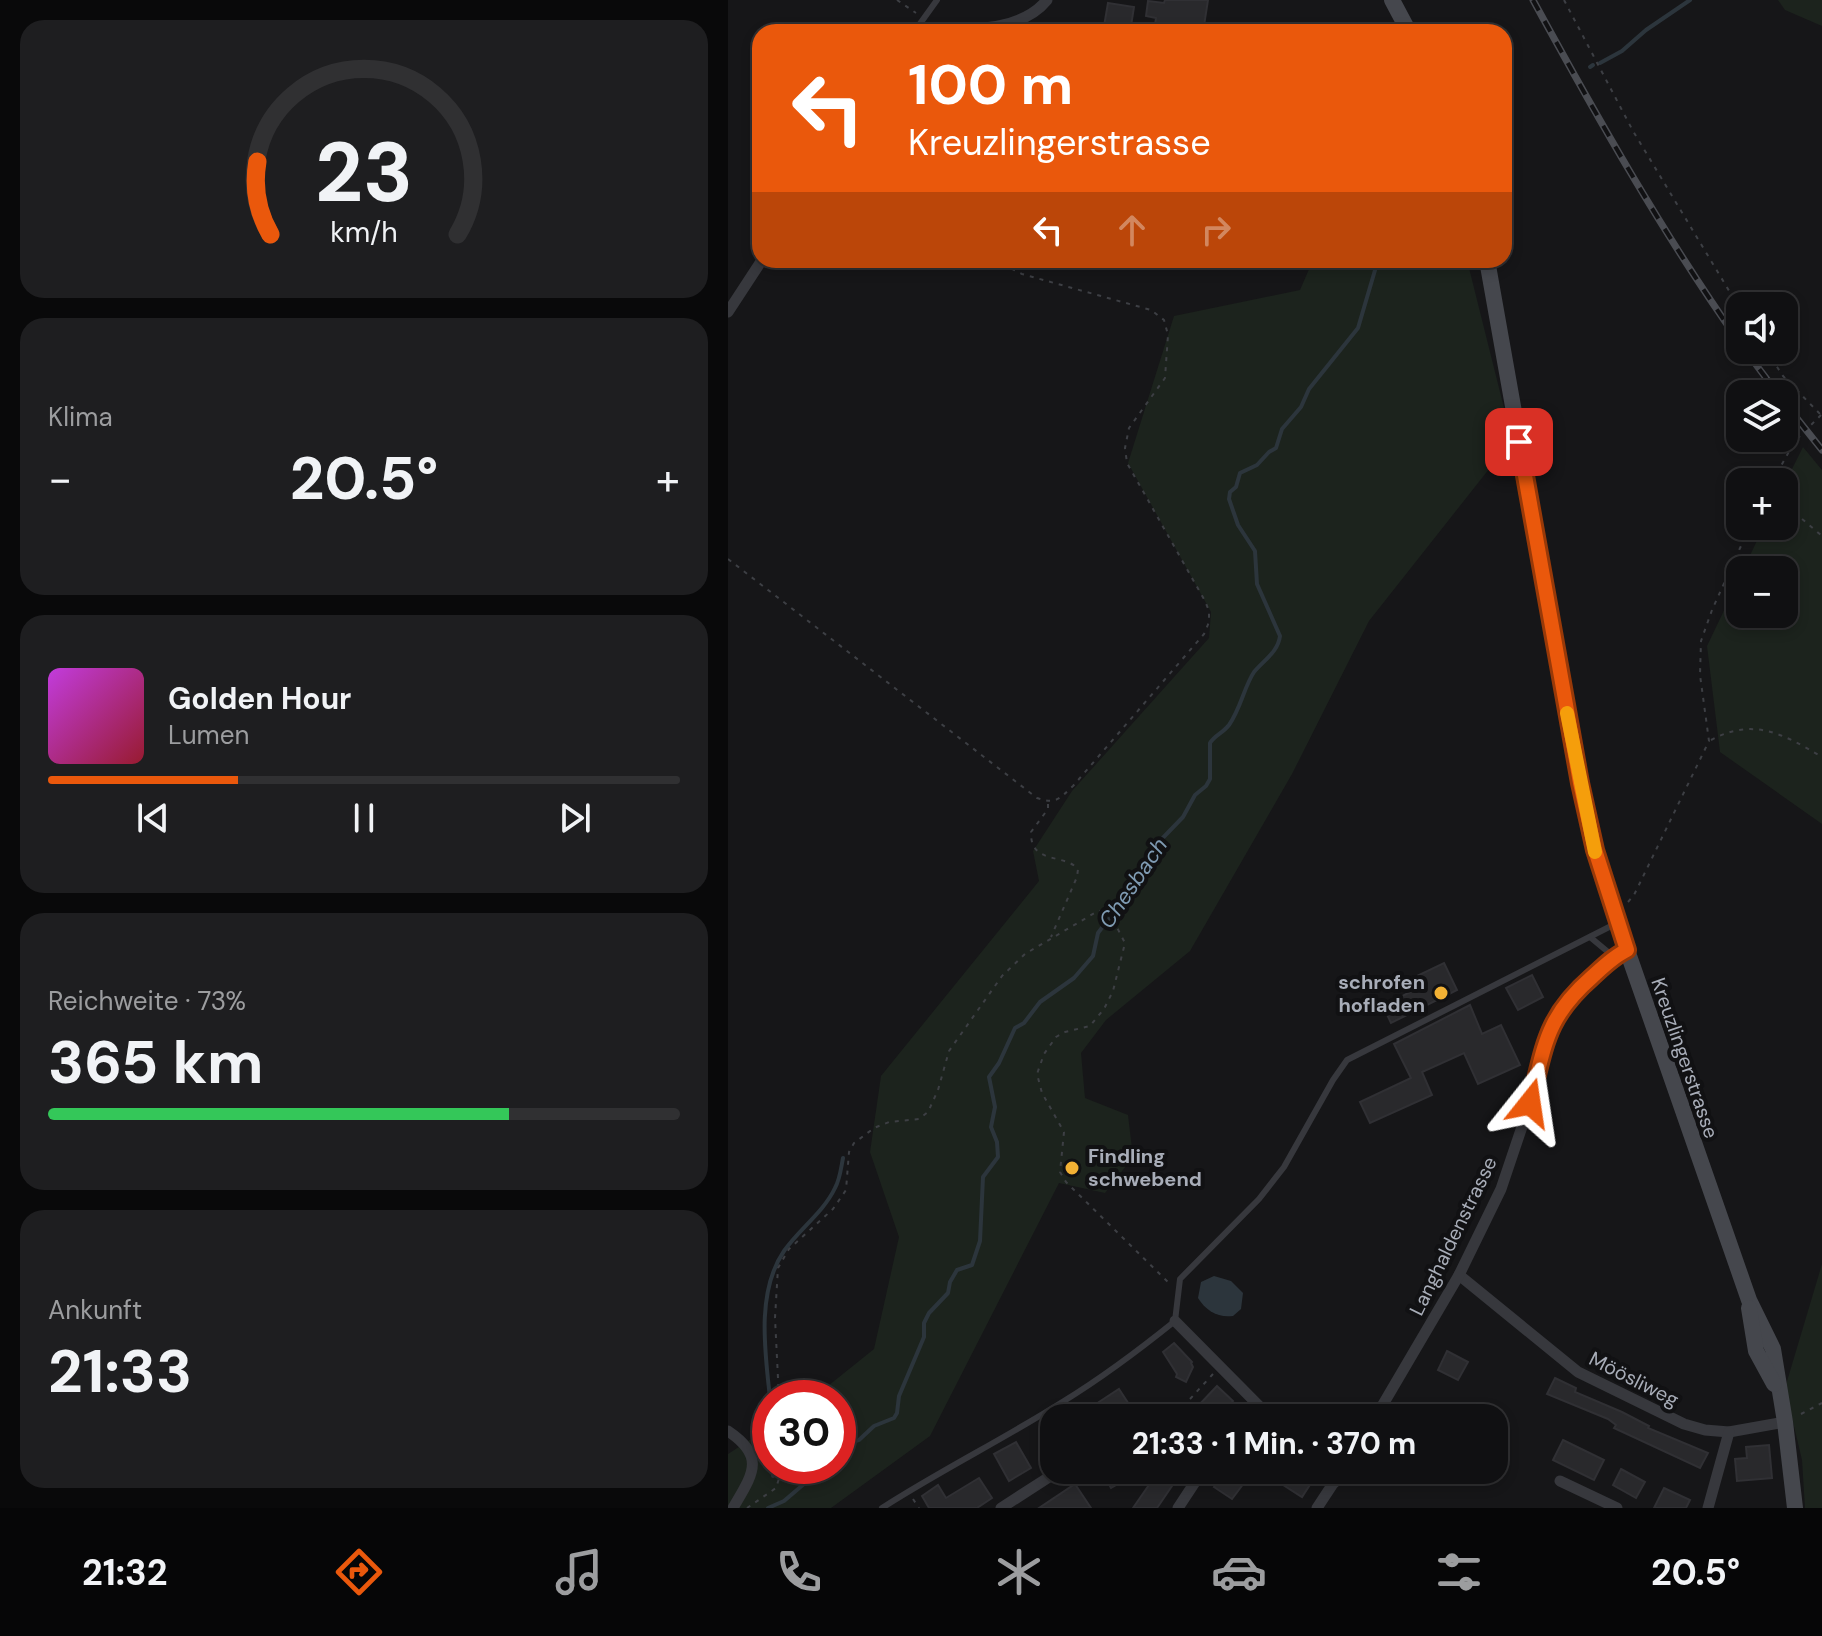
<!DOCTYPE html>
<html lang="de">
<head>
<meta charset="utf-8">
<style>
	:root { --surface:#101012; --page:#1e1e20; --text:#f1f3f6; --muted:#9c9d9f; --line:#303032; --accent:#ea580c }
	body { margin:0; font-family:"DM Sans",sans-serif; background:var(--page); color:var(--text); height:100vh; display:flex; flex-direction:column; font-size:30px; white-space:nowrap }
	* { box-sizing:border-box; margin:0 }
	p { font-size:26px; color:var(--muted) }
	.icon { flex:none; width:44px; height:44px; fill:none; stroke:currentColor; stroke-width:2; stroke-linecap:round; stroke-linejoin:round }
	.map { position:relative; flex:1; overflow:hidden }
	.panel { display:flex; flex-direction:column; gap:20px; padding:20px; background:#09090a; width:728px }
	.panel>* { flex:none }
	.hud { position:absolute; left:24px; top:24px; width:760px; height:244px; border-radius:24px; box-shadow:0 4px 12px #0003,0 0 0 2px var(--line); background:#ea580c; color:#fff; overflow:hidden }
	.controls { position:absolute; left:998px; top:292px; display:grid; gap:16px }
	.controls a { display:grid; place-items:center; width:72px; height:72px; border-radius:16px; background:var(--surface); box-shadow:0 4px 12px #0003,0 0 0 2px var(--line); font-size:40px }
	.speed { position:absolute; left:24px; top:1380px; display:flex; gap:16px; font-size:40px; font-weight:700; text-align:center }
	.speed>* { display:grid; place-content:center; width:104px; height:104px; border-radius:50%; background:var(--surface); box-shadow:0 4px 12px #0003,0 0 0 2px var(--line); line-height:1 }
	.speed .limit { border:12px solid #d22; background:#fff; color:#111 }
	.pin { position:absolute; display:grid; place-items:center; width:68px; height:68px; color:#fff; margin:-34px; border-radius:16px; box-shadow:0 4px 12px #0006 }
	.me { position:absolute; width:88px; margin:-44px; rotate:15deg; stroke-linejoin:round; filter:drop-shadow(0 0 6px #0008) }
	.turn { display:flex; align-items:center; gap:28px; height:168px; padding:0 24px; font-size:36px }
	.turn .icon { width:104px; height:104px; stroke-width:2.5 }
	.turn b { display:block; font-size:56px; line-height:68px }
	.lanes { display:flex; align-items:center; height:76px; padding:0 24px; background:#0003; justify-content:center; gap:40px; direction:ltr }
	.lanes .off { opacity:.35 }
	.big { font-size:60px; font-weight:700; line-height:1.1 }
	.panel .tile { flex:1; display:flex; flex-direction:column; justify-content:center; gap:12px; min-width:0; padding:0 28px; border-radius:24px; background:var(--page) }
	.panel .dial { align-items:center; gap:0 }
	.dial svg { height:208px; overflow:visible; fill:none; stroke:var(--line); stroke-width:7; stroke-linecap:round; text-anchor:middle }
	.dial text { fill:var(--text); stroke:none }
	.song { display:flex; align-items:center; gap:24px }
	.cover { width:96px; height:96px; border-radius:12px; background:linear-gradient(135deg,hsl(290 70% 55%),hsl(350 70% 35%)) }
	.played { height:8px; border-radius:4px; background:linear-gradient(90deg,var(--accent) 30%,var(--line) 30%) }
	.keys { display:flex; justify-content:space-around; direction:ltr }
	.heat { display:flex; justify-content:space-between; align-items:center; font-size:44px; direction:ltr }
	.charge { height:12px; border-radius:6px; background:linear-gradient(90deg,#34c759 73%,var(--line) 0) }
	.trip { position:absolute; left:312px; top:1404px; width:468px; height:80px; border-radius:24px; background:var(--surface); box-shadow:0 4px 12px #0003,0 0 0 2px var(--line); font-weight:700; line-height:80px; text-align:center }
	.menu { display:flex; height:128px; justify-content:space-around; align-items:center; background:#060607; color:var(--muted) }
	.menu .icon { width:56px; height:56px }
	.menu .active { color:var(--accent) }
	.menu b { font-size:36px; color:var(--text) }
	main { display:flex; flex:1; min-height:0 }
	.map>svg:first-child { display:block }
</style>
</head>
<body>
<main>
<section class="panel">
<div class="tile dial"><svg viewBox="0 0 100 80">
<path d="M14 69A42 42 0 1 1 86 69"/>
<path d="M14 69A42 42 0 0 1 9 41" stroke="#ea580c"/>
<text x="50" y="56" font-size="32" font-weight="700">23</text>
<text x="50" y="72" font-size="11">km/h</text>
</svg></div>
<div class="tile"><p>Klima</p>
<div class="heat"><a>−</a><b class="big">20.5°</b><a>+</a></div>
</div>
<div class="tile">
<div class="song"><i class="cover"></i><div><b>Golden Hour</b><p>Lumen</p></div></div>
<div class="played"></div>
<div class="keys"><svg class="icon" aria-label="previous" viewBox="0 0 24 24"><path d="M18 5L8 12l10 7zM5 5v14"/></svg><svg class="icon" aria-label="pause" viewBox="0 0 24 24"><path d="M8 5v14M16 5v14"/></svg><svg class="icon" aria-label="next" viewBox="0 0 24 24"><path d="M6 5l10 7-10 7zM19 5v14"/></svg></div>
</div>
<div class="tile"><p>Reichweite · 73%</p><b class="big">365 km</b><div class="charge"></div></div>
<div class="tile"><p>Ankunft</p><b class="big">21:33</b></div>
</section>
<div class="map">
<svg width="1094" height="1508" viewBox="0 0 1094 1508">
	<rect width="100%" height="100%" fill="#161618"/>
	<g fill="#1c231d">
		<polygon points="1050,0 1094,0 1094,26 1057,10"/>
		<polygon points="585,260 739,260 784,440 641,621 564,774 462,951 378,1020 353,1053 357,1098 400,1115 405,1157 377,1193 331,1183 202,1436 103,1508 0,1508 0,1454 42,1427 42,1466 110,1466 110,1398 85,1398 146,1349 171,1237 142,1152 153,1076 311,881 305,851 344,791 481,638 483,612 400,463 446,316 572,290"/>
		<polygon points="1075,447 1094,470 1094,824 992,752 979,646 1012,577 1012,614 1056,614 1056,570 1015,570 1036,526 1056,526 1056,485"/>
		<polygon points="1094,1264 1094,1508 1077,1508 1074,1460 1057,1388"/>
	</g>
	<path fill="#2c353c" d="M486,1276L503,1281L515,1293L513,1309L505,1316C490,1318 478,1311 470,1298L473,1282Z"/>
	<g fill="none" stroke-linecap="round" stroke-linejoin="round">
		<g stroke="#2c353c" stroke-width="4">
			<polyline points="872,63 894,51 918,30 962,0"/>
			<polyline points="862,67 865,65"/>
			<path d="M42,1398C37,1352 28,1292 56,1251C71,1229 95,1213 107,1188C112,1179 113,1168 115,1158"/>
			<path d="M110,1448L131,1440L146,1426L166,1418L169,1413L171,1396L196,1337V1323L201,1313L220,1293L222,1282L229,1270L244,1265L252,1241L255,1177L270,1157L269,1142L263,1127L267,1107L261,1077L271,1063L287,1028L296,1023L312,1002L346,978L365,956L370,933L379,921L392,909L427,846L455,817L467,795L478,786L482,779V743C487,735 495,733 501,725C513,708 516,687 526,672C536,660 550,652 552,636L529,584L527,551L510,525L501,499L502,492L508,487L512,473L529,465L541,452L548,448L554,429L573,407L581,389L630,328L650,260"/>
			<polyline points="45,1476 46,1466"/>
			<polyline points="40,1508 56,1501 97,1466"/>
		</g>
	</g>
	<g fill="#29292c" stroke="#303034" stroke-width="2">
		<polygon points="437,0 480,0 475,32 426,32 428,18 418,16 420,1 436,3"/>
		<polygon points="380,3 406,7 402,32 375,32"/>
		<polygon points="716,963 729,990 663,1023 655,1006 694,986 689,976"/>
		<polygon points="804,975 815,997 790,1010 778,988"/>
		<polygon points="742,1005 754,1034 773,1025 792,1065 750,1084 736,1053 694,1072 704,1095 642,1123 632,1102 683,1078 666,1044"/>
		<polygon points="446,1343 464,1362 463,1363 465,1367 458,1382 448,1377 449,1374 435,1352"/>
		<polygon points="719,1351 740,1362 730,1380 710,1370"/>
		<polygon points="827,1378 848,1388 847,1392 894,1412 921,1426 920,1428 980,1453 972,1468 886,1428 888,1425 880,1419 819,1394"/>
		<polygon points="489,1386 505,1401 489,1418 483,1418 470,1406"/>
		<polygon points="391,1389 406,1412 396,1418 382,1418 371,1402"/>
		<polygon points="835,1440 876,1460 866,1480 825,1460"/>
		<polygon points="288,1442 303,1468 281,1481 266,1454"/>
		<polygon points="1041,1445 1044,1478 1009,1481 1007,1459 1019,1458 1018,1447"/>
		<polygon points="893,1469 917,1482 908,1498 885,1485"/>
		<polygon points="373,1470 415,1470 383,1488"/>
		<polygon points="497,1470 516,1483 504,1499 486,1487"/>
		<polygon points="560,1470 568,1470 585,1480 574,1497 552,1483"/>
		<polygon points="430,1472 446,1483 429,1508 405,1508"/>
		<polygon points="251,1478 264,1498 249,1508 201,1508 194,1496 210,1485 218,1498"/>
		<polygon points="347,1484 363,1508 311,1508"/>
		<polygon points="936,1488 962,1500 958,1508 926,1508"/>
	</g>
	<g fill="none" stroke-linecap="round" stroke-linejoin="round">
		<g stroke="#3d3f44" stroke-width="2" stroke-dasharray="4 6" stroke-linecap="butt">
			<polyline points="169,0 188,13"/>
			<polyline points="836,0 905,131 1012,309"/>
			<polyline points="1038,350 1055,376 1094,416"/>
			<path d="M1051,468C1062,481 1062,491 1060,507L1094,536"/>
			<polyline points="1044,482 1067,441 1093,415"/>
			<path d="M0,559L309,798C328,805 332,798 345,786L476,634L481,622V611L477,601L399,463L397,448L401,428L437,378L440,335L436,320L423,310L294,274L266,260"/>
			<path d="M983,740C1026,717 1055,734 1094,757"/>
			<path d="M320,804V809L303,832C302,865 336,853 350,869L349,877L323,937"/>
			<polyline points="900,902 906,895 981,741 972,675 973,641 984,610 1022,526"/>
			<polyline points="51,1398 47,1318 50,1268 61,1249 105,1209 118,1190 121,1152 126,1143 146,1128 161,1122 191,1119 200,1112 210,1090 221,1051 274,976 297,954 370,911 380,910 397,943 385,991 376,1009 362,1026 337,1032 328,1037 316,1054 309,1074 314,1093 336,1132 332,1172 338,1182 442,1284"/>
			<polyline points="462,1399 485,1374"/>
			<polyline points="1073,1414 1094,1403"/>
			<polyline points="185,1499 191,1508"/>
			<polyline points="19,1508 48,1488 55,1466"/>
		</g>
		<g stroke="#37383d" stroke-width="6">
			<polyline points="186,32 209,0"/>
			<polyline points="862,937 880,952 884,960"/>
			<polyline points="684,1470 690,1474"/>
			<path d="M154,1508C213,1470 276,1439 336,1401C375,1377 411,1350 447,1321L452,1279L531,1199L556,1167L605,1080L619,1060L889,923"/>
		</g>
		<g stroke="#37383d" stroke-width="11">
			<path d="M186,32C228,28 290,36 319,0"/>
			<polyline points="0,312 34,260"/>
			<polyline points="731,1275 850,1372 956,1424 977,1430 1001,1432 1057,1422"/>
			<polyline points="447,1321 543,1418"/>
			<polyline points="421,1418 434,1408 454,1409 462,1418"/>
			<polyline points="647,1418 731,1275 773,1189 802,1103 822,1026 841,996 884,960 899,950"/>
			<path d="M0,1431C39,1457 24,1475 5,1508"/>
			<polyline points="595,1470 607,1482"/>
			<polyline points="832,1481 889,1508"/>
			<polyline points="273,1508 332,1470"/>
			<polyline points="450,1508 475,1470"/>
			<polyline points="589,1508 614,1470"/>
			<polyline points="980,1508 1001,1432"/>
		</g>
		<g stroke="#45474d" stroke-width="16">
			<polyline points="664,0 681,32"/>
			<polyline points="759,260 852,783 867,850 885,910 1021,1300 1045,1349 1057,1422 1067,1508"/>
			<polyline points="1021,1308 1028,1351 1046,1384"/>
		</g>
		<g stroke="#4a4c52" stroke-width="7">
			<g id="rail">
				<path d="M805,0C869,117 935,234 1012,343"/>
				<polyline points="1017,350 1050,394"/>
				<polyline points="1056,402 1094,450"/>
			</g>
		</g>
		<use href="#rail" stroke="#111113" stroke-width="4" stroke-dasharray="12" stroke-linecap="butt"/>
	</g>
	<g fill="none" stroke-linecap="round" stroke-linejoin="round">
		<g stroke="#983908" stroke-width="20">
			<path id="route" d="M791,442L852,783L867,850L899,950C886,956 875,967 864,977C817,1018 817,1046 802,1103"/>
		</g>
		<use href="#route" stroke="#ea580c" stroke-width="14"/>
		<polyline stroke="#f59e0b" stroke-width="14" points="839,713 867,852"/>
	</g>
	<g fill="#f2b134" stroke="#111113" stroke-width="3">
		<circle cx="713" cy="993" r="8"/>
		<circle cx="344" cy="1168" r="8"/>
	</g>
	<g text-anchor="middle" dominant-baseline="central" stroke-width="8" stroke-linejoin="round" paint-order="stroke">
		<g font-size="20" font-weight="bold" fill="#a8adb8" stroke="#111113" text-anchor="end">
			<text x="697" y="982">schrofen<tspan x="697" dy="23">hofladen</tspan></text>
			<text x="360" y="1156" text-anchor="start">Findling<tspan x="360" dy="23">schwebend</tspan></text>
		</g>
		<g font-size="20" fill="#a8adb8" stroke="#111113">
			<text transform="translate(957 1058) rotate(71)">Kreuzlingerstrasse</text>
			<text transform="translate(725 1236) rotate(-64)">Langhaldenstrasse</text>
			<text transform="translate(906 1379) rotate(27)">Möösliweg</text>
		</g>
		<g font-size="22" font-style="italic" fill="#7f9bb3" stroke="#111113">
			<text transform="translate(405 883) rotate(-56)">Chesbach</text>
		</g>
	</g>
</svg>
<div class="controls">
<a><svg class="icon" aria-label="sound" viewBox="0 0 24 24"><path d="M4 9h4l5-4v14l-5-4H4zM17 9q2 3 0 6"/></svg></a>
<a><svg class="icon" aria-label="layers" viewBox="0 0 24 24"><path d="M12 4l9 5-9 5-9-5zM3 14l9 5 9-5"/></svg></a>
<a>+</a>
<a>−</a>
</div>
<div class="speed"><div class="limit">30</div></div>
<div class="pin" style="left:791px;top:442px;background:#d93025"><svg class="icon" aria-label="arrive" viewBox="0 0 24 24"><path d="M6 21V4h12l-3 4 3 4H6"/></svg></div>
<svg class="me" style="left:802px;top:1103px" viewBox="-20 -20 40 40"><path d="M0-17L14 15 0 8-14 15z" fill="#ea580c" stroke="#fff" stroke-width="4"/></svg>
<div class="trip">21:33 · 1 Min. · 370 m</div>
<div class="hud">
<div class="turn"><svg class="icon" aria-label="left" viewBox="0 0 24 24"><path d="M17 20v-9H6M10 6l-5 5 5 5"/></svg><div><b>100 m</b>Kreuzlingerstrasse</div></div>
<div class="lanes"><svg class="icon" aria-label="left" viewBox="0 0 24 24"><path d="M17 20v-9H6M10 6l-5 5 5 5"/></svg><svg class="icon off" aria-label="ahead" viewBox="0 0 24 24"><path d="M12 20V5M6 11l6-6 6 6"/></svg><svg class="icon off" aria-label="right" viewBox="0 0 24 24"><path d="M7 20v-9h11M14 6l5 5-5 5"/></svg></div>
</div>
</div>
</main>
<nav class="menu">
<b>21:32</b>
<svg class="icon active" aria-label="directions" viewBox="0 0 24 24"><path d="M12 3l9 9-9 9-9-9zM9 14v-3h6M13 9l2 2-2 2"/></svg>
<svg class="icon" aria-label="music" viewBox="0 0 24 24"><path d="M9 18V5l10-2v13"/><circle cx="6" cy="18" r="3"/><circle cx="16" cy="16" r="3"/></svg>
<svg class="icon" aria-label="phone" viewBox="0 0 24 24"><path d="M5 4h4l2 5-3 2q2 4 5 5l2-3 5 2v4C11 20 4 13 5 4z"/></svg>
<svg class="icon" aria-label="climate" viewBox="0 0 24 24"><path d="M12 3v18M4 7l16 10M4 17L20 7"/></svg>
<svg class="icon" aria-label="car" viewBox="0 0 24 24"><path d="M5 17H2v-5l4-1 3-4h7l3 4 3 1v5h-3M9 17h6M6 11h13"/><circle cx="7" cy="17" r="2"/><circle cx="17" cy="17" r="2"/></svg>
<svg class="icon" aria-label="filters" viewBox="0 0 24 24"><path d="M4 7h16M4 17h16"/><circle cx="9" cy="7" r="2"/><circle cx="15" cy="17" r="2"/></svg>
<b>20.5°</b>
</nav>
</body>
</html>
